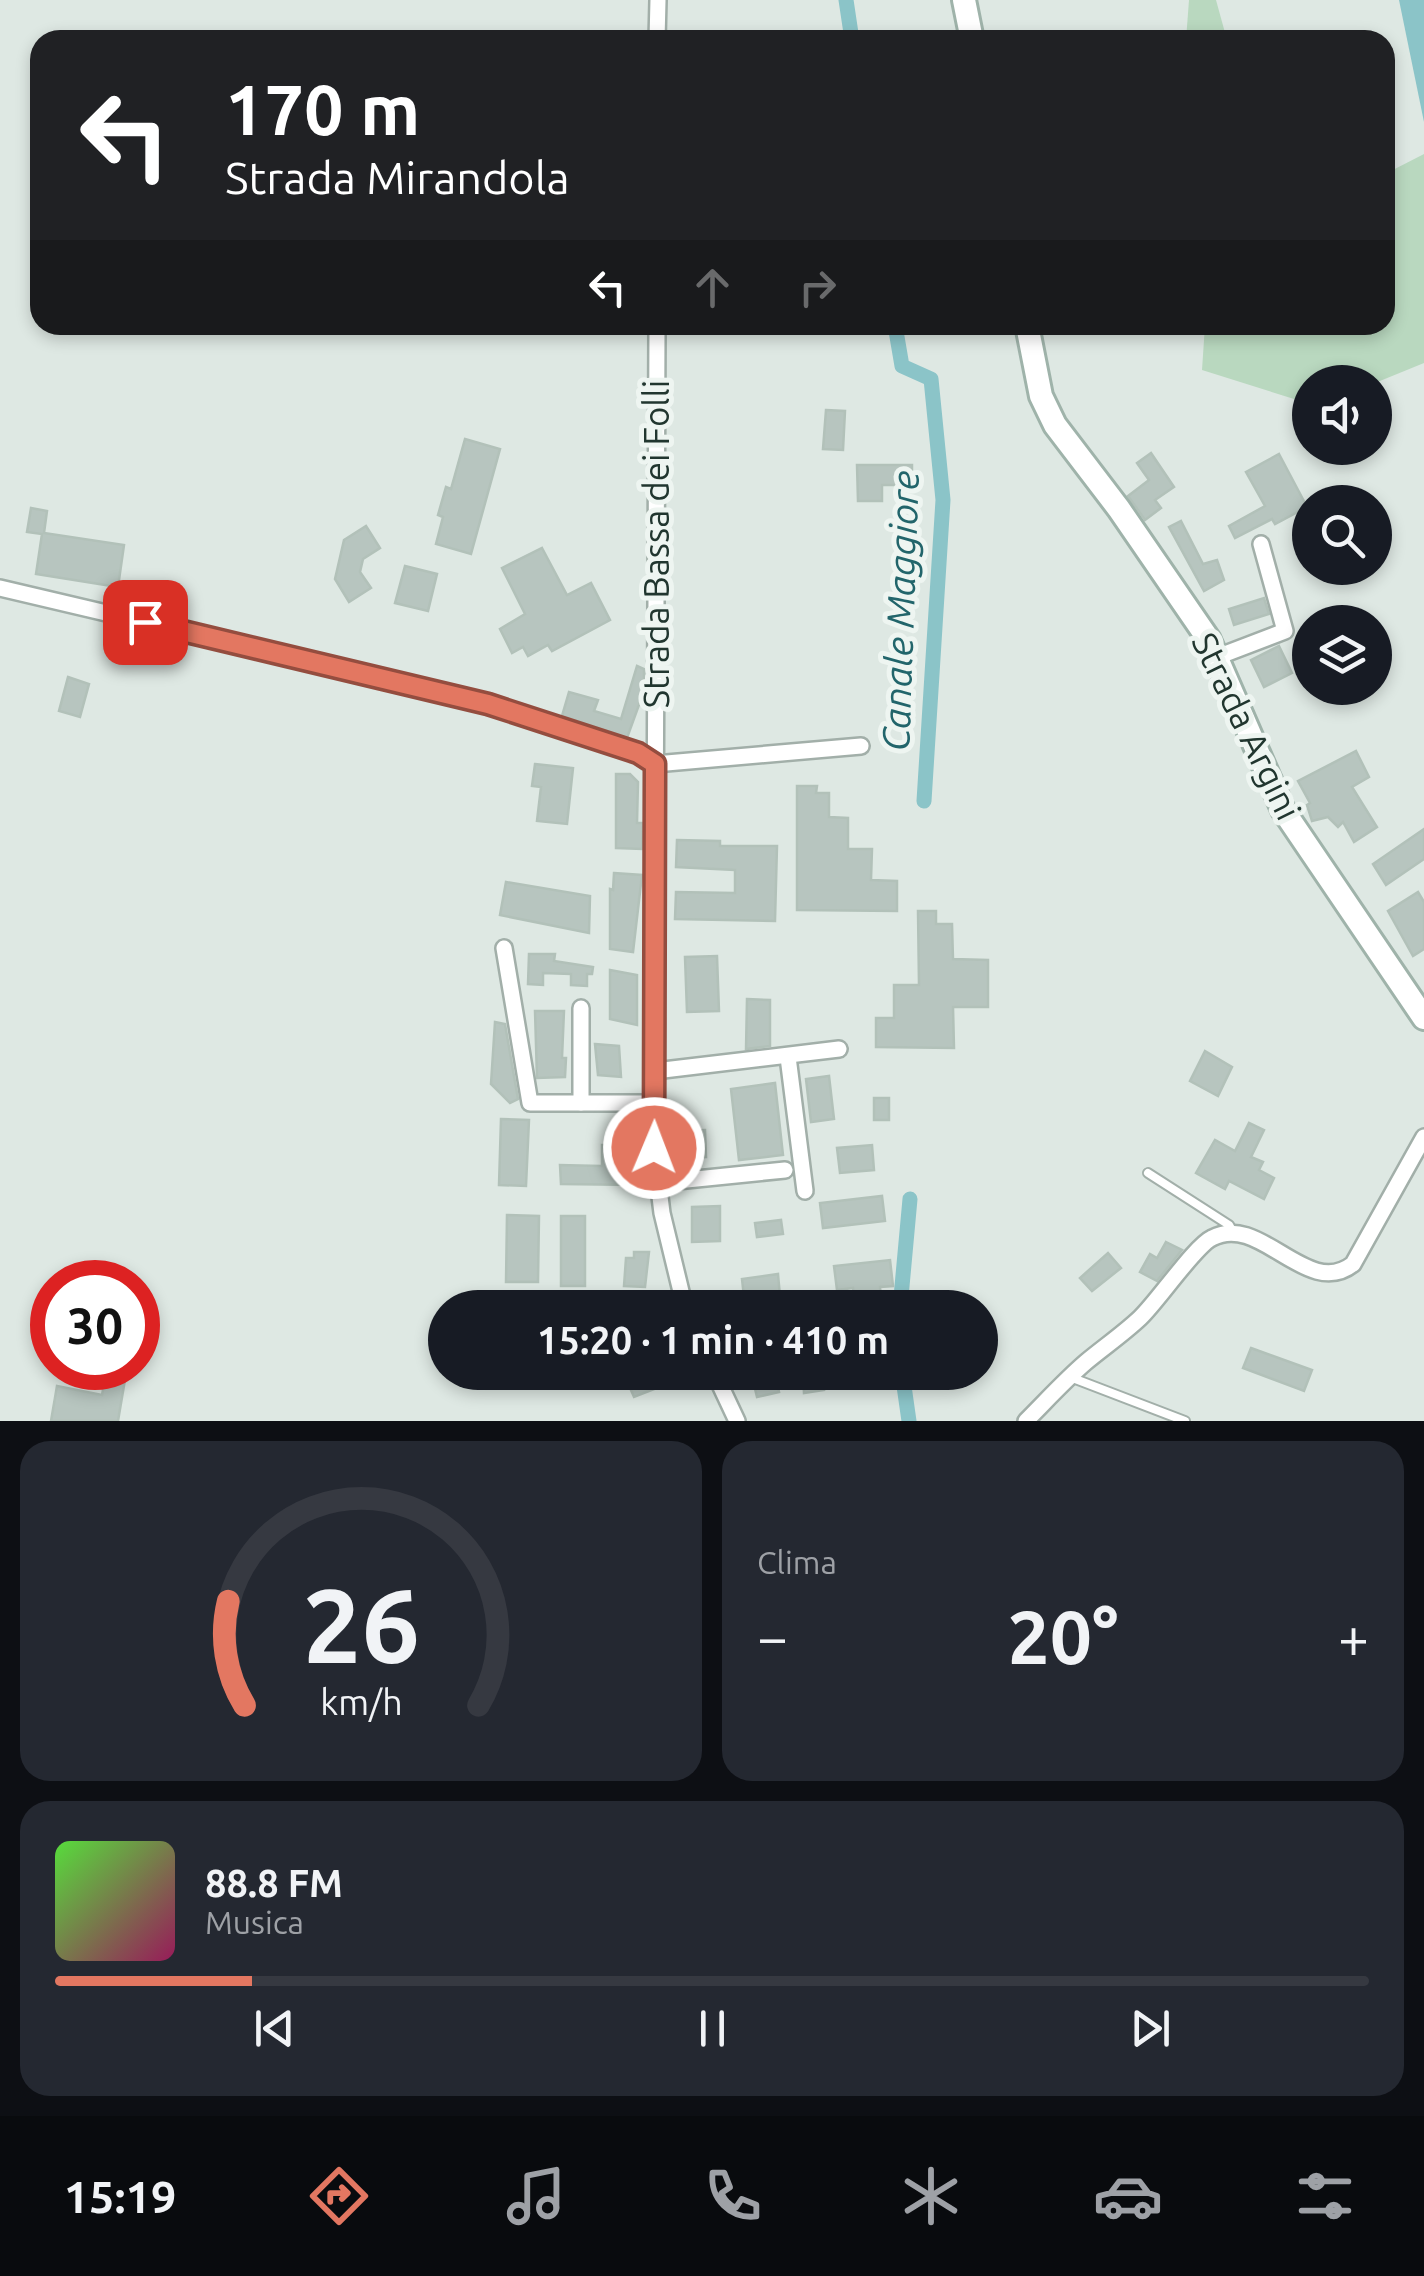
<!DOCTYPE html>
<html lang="it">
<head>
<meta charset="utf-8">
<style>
	:root { --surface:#171b24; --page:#242831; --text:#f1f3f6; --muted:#9ea1a6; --line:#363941; --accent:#e37761 }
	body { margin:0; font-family:Ubuntu,sans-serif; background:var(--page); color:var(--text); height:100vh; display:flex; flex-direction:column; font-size:38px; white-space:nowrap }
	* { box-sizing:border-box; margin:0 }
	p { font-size:32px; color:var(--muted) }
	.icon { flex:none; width:55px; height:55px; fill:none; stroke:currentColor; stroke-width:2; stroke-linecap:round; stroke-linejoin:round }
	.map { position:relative; height:1421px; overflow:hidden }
	.panel { display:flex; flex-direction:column; gap:20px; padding:20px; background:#0d0f14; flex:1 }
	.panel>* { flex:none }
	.guide { position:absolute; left:30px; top:30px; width:1365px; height:305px; border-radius:30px; box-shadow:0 5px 15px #0003; background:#202124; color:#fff; overflow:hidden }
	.tools { position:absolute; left:1292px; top:365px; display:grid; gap:20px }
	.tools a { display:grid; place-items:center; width:100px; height:100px; border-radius:50%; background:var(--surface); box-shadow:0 5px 15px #0003; font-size:50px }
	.speed { position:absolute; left:30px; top:1260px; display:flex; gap:20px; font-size:50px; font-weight:700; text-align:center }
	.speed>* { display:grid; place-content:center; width:130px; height:130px; border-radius:50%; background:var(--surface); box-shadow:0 5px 15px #0003; line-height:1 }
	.speed .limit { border:15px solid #d22; background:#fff; color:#111 }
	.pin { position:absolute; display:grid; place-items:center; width:85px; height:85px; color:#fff; margin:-42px; border-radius:20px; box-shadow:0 5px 15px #0006 }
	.me { position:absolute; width:110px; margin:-55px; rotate:1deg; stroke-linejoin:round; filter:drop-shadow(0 0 8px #0008) }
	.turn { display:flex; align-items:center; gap:35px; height:210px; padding:0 30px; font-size:45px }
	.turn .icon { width:130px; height:130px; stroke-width:2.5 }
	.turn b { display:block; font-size:70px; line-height:85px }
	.lanes { display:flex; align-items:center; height:95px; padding:0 30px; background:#0003; justify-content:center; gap:50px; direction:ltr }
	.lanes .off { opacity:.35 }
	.big { font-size:75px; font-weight:700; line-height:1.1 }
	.panel .tile { flex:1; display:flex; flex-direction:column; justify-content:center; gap:15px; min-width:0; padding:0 35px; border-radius:30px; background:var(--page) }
	.panel .dial { align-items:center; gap:0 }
	.dial svg { height:260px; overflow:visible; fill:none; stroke:var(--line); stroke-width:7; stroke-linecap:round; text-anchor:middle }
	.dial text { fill:var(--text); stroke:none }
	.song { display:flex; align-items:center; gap:30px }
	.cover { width:120px; height:120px; border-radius:15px; background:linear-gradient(135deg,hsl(110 70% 55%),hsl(330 70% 35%)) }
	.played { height:10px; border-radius:5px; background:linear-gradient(90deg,var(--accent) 15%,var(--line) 15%) }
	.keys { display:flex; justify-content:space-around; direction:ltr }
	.heat { display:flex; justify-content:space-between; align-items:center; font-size:55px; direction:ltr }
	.panel .tiles { flex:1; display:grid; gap:20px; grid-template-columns:1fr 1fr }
	.tile:last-child { grid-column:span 2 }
	.trip { position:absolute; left:428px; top:1290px; width:570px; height:100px; border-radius:50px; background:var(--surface); box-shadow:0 5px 15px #0003; font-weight:700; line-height:100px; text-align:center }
	.menu { display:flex; height:160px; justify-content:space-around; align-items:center; background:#090b0e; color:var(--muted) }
	.menu .icon { width:70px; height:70px }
	.menu .on { color:var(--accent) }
	.menu b { font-size:45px; color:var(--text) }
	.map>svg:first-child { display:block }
</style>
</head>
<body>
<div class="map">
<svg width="1424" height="1421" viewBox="0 0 1424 1421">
	<rect width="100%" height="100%" fill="#dee8e3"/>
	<g fill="#b9d8bf">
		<polygon points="1189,0 1216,0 1227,40 1186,40"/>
		<polygon points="1424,154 1424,363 1375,383 1310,382 1310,404 1202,370 1205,325 1385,325 1385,174"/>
	</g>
	<polygon fill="#8bc4c8" points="1399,0 1424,0 1424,122"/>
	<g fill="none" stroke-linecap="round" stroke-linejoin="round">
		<g stroke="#8bc4c8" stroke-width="15">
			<polyline points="846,0 852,40"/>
			<polyline points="895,325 902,366 931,379 943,500 924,801"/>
			<polyline points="900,1308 910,1199"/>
			<polyline points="902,1372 909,1421"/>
		</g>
	</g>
	<g fill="#b7c5bf" stroke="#b2c1b9" stroke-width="2.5">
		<polygon points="826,410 845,411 843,450 823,449"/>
		<polygon points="465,439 500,449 471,554 436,544 443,517 438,515 446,487 451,489"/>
		<polygon points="1151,453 1174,487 1155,500 1161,508 1145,520 1128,496 1149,480 1137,463"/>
		<polygon points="1279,454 1307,507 1275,524 1272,519 1235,538 1229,526 1265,506 1246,472"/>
		<polygon points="857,465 912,465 912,485 882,485 882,501 858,501"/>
		<polygon points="31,508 47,511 44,533 124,545 118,587 36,574 42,534 27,532"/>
		<polygon points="1181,521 1203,564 1217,560 1224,580 1204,591 1169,527"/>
		<polygon points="366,526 380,548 363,559 360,572 371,588 349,602 335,579 344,540"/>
		<polygon points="542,548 567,595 591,583 610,620 552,651 548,645 528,656 523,647 512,653 500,629 525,614 502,568"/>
		<polygon points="405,566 437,574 428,611 395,603"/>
		<polygon points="1264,598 1269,614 1234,625 1229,609"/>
		<polygon points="1279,646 1292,673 1264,687 1251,660"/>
		<polygon points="637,666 644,669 644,691 627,738 562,716 569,692 598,700 594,711 621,719"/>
		<polygon points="68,677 89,684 80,717 59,711"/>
		<polygon points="1356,751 1369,777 1352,787 1377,827 1354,842 1343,822 1338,827 1328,817 1312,821 1307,805 1310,803 1298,781"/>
		<polygon points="535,764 573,768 567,824 537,821 541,787 532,786"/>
		<polygon points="616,774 630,774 638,782 637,823 643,823 642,849 616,848"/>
		<polygon points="797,786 817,786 816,793 829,793 829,817 848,818 848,849 872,849 871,880 897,881 897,911 797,910"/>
		<polygon points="1424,829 1424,859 1386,885 1373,864"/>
		<polygon points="677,840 720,841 720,846 777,846 775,921 675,919 676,892 735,893 735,870 676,867"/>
		<polygon points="614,873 642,875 633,952 610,949 610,889 613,890"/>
		<polygon points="506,882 590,896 589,933 500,915"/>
		<polygon points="1418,892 1424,902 1424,949 1413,956 1388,911"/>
		<polygon points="918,911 936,911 936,924 952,924 953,959 988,960 988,1007 953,1007 954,1048 876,1047 876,1018 894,1018 894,985 919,985"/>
		<polygon points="529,954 555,954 554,961 593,967 592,974 587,974 587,986 571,985 571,974 543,973 543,985 528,984"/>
		<polygon points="717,956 719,1011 687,1012 685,957"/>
		<polygon points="610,970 637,975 637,1025 610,1019"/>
		<polygon points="747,999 770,1000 770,1046 746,1049"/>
		<polygon points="535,1011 564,1011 562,1058 566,1058 565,1077 537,1078"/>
		<polygon points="495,1022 505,1024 518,1099 510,1103 491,1084"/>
		<polygon points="595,1044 619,1046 621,1077 598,1075"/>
		<polygon points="1205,1051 1232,1067 1218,1096 1190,1081"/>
		<polygon points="829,1076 834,1119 811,1122 806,1079"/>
		<polygon points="775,1083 783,1155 739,1160 731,1089"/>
		<rect x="874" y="1098" width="15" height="22"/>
		<polygon points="501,1119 529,1120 526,1186 499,1185"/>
		<polygon points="1249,1123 1264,1130 1251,1157 1263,1162 1259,1170 1274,1178 1264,1199 1229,1181 1225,1189 1196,1173 1215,1140 1235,1151"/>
		<polygon points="705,1130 706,1157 679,1158 678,1131"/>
		<polygon points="602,1145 615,1145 615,1167 636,1167 636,1185 561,1184 560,1165 602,1166"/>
		<polygon points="872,1145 874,1170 840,1173 837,1148"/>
		<polygon points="882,1196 885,1221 823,1228 820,1203"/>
		<polygon points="720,1206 720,1241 692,1242 692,1207"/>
		<polygon points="507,1215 539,1216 538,1282 506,1282"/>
		<rect x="561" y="1216" width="24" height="70"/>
		<polygon points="781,1220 783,1234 757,1237 755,1223"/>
		<polygon points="1166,1242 1182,1250 1157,1281 1140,1272 1150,1254 1157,1258"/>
		<polygon points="634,1252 649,1252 645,1287 624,1286 626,1258 634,1258"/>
		<polygon points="1108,1253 1121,1268 1092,1291 1080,1278"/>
		<polygon points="890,1260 893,1286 880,1287 882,1308 855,1308 853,1288 837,1290 834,1266"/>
		<polygon points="778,1274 781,1308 745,1306 742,1279"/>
		<polygon points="1251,1348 1312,1370 1304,1391 1243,1368"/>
		<polygon points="107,1368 127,1368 118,1421 51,1421 57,1386 102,1395"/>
		<polygon points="623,1372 667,1372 672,1382 634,1397"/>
		<polygon points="751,1372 775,1372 779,1392 757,1397"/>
		<polygon points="803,1372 822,1372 824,1390 804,1393"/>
		<polygon points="867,1372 908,1372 908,1380 869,1385"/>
	</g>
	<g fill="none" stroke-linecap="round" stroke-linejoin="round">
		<g stroke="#a2afa9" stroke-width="12">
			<g id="service">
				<polyline points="1148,1173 1229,1225 1233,1232"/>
				<polyline points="1070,1377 1185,1421"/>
			</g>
		</g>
		<g stroke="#a2afa9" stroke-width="20">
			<g id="minor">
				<polyline points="657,40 658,0"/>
				<polyline points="657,325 654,1148 662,1213 685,1308"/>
				<polyline points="0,588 488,703 638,753 655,764 861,746"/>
				<polyline points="1217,657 1285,631 1261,544"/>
				<polyline points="504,948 530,1103 655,1103"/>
				<polyline points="788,1057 805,1191"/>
				<polyline points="655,1071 839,1049"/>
				<polyline points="581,1103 581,1008"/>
				<polyline points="657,1183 785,1170"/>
				<polyline points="714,1372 737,1421"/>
				<path d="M1026,1421C1046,1401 1065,1380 1086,1362C1104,1347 1123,1334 1140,1318C1158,1301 1195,1246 1212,1238C1260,1212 1307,1300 1353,1264L1424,1137"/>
			</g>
		</g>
		<g stroke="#9fb3aa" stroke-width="28">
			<g id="secondary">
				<polyline points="964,0 972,40"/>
				<polyline points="1027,325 1041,396 1055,425 1119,509 1209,640 1283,810 1424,1018"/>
			</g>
		</g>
		<use href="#service" stroke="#fff" stroke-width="8"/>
		<use href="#minor" stroke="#fff" stroke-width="15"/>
		<use href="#secondary" stroke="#fff" stroke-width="22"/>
	</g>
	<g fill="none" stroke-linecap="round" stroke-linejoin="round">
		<g stroke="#944d3f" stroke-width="25">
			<polyline id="route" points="145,622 488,704 638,753 655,764 654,1148"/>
		</g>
		<use href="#route" stroke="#e37761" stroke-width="18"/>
	</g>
	<g text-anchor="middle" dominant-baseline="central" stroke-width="10" stroke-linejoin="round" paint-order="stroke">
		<g font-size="35" fill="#21362f" stroke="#eef5f1">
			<text transform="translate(656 544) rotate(-90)">Strada Bassa dei Folli</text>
			<text transform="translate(1247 726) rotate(64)">Strada Argini</text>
		</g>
		<g font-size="38" font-style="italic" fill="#22656b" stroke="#eef5f1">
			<text transform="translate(900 611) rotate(-88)">Canale Maggiore</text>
		</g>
	</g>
</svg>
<div class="tools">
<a><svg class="icon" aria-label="sound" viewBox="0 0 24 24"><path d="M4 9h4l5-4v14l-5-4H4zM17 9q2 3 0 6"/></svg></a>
<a><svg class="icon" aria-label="search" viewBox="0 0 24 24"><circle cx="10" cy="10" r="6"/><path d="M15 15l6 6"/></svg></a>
<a><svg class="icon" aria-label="layers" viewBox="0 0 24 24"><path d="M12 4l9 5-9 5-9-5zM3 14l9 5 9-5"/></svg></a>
</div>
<div class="speed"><div class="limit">30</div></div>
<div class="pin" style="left:145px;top:622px;background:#d93025"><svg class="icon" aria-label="arrive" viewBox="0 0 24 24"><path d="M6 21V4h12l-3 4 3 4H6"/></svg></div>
<svg class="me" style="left:654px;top:1148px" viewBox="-20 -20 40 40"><circle r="17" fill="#e37761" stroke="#fff" stroke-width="3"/><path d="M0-11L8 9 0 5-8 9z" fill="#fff"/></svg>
<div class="trip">15:20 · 1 min · 410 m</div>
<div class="guide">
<div class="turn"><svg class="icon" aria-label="left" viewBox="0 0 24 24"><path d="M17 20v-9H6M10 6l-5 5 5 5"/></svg><div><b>170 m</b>Strada Mirandola</div></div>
<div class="lanes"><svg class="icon" aria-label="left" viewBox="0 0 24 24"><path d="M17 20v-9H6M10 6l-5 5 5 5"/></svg><svg class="icon off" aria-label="ahead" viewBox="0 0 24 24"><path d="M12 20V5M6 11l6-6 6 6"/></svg><svg class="icon off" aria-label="right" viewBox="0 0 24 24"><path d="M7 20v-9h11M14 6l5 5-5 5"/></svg></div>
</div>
</div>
<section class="panel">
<div class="tiles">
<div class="tile dial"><svg viewBox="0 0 100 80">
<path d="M14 69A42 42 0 1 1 86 69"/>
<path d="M14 69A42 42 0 0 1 9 37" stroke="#e37761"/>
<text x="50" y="56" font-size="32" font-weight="700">26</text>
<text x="50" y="72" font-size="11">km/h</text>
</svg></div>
<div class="tile"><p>Clima</p>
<div class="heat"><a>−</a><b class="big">20°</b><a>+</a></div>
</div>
<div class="tile">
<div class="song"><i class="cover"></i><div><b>88.8 FM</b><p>Musica</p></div></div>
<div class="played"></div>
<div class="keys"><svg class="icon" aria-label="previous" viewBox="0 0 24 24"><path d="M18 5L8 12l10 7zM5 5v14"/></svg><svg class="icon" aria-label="pause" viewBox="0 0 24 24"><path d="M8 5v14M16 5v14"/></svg><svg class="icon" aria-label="next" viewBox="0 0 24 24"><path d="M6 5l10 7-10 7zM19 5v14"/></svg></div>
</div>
</div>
</section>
<nav class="menu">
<b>15:19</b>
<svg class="icon on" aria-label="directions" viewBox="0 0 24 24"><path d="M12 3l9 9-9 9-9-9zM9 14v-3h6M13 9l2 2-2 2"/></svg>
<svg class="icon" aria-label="music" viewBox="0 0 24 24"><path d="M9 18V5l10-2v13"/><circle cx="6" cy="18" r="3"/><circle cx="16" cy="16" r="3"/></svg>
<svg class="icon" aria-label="phone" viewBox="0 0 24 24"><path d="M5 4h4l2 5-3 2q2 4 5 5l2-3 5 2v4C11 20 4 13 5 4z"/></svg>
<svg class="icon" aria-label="climate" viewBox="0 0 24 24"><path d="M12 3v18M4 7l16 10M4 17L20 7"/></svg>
<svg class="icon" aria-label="car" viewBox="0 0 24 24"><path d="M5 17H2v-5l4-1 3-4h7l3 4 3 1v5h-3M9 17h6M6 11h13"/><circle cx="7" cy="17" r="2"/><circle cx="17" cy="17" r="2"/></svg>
<svg class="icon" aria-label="filters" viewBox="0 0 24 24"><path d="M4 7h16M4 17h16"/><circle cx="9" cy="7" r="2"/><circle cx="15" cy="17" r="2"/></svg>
</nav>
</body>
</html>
